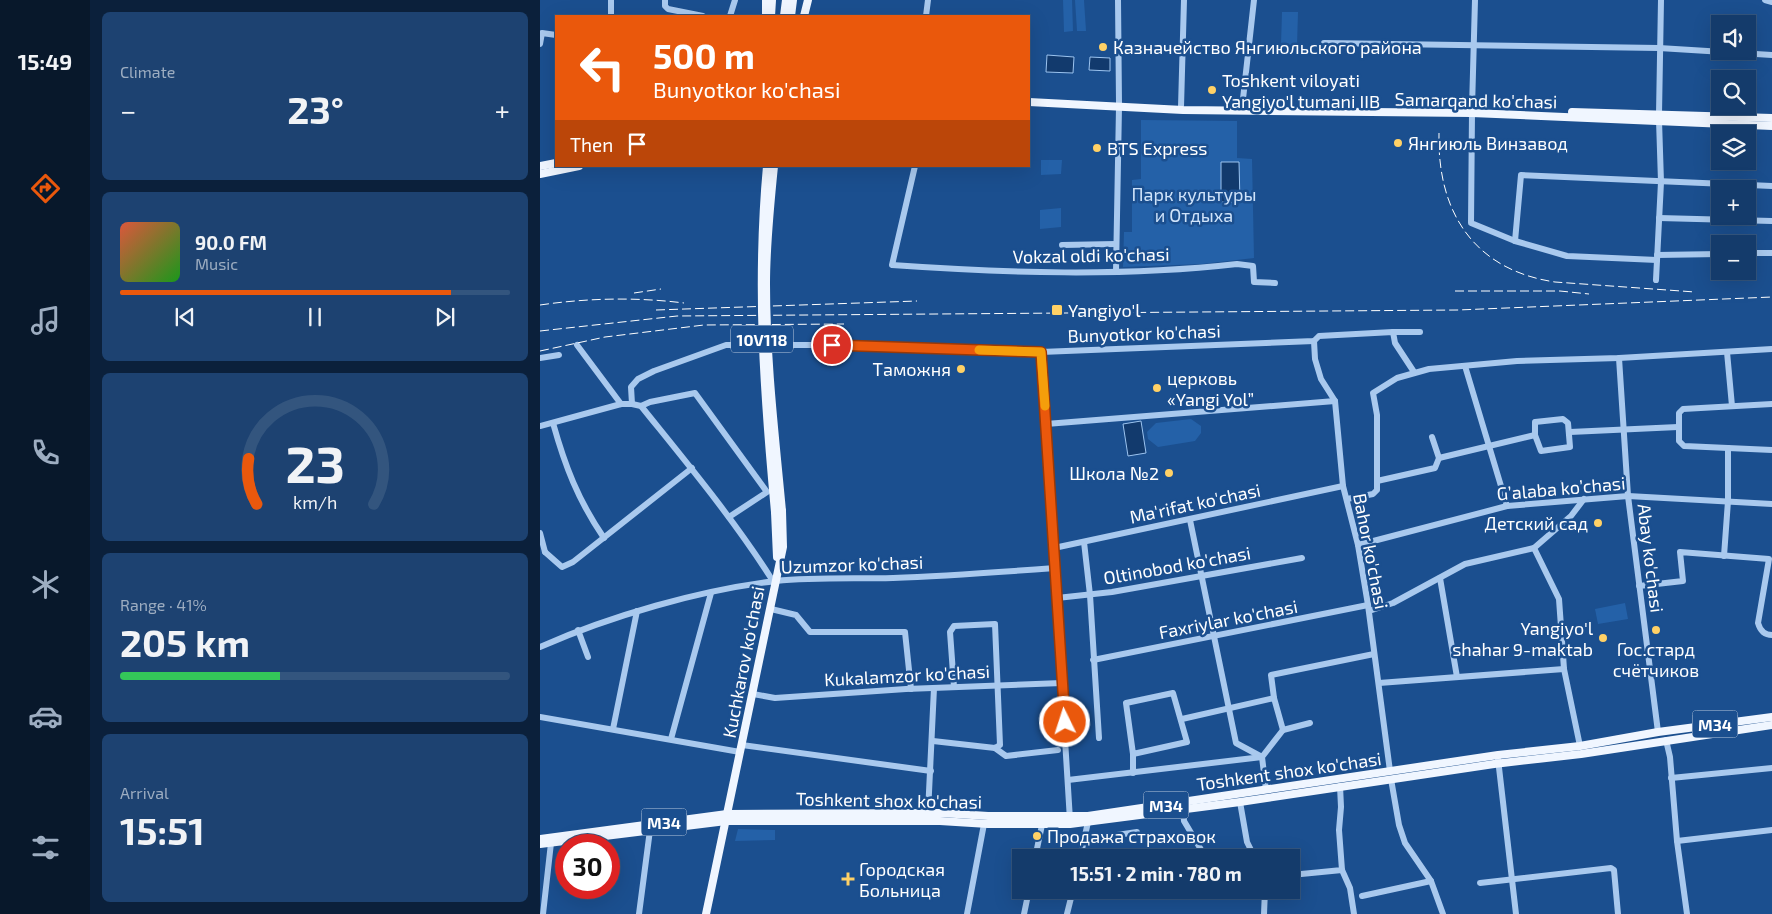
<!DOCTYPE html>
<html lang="en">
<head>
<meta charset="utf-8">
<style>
	:root { --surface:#143b6b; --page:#1d4271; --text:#f1f3f6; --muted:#9dadc1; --line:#33557e; --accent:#ea580c }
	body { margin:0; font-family:"Exo 2",sans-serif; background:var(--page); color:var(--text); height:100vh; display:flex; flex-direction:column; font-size:19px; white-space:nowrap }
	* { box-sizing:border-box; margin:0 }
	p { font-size:16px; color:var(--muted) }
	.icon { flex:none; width:28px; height:28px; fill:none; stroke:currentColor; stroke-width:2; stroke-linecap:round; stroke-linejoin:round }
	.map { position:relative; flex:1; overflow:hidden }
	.details { display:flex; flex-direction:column; gap:12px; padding:12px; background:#0b203b; width:450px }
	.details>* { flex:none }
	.hud { position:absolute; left:15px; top:15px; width:475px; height:152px; border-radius:0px; box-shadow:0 5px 20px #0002,0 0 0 1px var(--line); background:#ea580c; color:#fff; overflow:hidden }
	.controls { position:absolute; left:1171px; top:15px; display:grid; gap:10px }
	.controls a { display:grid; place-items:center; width:45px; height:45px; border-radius:0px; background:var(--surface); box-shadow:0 5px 20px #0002,0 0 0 1px var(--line); font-size:25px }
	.speed { position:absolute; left:15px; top:834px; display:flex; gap:10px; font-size:25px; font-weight:700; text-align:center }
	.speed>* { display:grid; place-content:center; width:65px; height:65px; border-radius:50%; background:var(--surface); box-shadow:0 5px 20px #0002,0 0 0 1px var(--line); line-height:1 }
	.speed .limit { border:8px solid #d22; background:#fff; color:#111 }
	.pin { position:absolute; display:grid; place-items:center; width:42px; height:42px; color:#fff; margin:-21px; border:2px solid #fff; border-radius:50%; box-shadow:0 1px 5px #0007 }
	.me { position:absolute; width:55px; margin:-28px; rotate:356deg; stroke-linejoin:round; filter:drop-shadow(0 0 4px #0008) }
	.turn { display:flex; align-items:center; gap:18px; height:105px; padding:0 15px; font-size:22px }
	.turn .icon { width:65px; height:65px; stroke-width:2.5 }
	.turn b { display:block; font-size:35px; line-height:42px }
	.then { display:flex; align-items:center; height:48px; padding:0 15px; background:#0003; gap:10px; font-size:19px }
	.big { font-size:38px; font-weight:700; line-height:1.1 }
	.details .tile { flex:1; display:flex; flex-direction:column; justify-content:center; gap:8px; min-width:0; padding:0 18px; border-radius:8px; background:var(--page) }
	.details .dial { align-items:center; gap:0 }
	.dial svg { height:130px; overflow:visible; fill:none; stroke:var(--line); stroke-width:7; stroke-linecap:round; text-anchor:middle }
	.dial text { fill:var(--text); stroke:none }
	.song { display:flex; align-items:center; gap:15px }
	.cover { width:60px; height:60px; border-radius:8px; background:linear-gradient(135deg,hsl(10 70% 55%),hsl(120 70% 35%)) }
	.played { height:5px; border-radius:2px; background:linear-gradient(90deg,var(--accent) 85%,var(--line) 85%) }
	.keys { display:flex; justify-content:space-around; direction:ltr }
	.heat { display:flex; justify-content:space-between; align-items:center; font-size:28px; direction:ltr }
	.charge { height:8px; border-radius:4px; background:linear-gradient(90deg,#34c759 41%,var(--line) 0) }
	.trip { position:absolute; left:472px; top:849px; width:288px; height:50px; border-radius:0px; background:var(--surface); box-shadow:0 5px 20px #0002,0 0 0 1px var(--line); font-weight:700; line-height:50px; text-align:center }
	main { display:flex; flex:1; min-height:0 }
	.tabs { display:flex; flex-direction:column; width:90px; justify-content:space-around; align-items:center; background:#08182b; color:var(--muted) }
	.tabs .icon { width:35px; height:35px }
	.tabs .current { color:var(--accent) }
	.tabs b { font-size:22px; color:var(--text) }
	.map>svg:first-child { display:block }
</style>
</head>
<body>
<main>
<nav class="tabs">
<b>15:49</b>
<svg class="icon current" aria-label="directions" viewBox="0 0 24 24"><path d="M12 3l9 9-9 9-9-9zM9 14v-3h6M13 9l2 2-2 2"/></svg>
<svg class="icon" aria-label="music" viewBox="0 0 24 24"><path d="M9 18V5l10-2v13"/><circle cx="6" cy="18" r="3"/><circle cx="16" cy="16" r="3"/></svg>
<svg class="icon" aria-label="phone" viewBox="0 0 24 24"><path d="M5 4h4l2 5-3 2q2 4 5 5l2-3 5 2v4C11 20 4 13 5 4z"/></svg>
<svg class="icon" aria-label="climate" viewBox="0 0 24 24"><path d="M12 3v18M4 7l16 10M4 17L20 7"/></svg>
<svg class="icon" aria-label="car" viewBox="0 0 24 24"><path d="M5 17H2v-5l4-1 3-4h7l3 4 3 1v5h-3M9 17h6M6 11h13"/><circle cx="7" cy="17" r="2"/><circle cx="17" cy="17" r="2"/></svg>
<svg class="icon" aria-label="filters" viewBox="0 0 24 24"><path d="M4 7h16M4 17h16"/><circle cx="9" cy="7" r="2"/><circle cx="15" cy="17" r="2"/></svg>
</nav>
<section class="details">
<div class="tile"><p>Climate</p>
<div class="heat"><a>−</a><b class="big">23°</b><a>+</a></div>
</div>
<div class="tile">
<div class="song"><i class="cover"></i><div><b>90.0 FM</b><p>Music</p></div></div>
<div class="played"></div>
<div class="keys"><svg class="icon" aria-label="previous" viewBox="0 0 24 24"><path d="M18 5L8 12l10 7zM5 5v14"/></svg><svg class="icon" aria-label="pause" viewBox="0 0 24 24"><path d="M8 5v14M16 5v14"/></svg><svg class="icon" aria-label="next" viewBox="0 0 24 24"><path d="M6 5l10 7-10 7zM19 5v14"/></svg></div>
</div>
<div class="tile dial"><svg viewBox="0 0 100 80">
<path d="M14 69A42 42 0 1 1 86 69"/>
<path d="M14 69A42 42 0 0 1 9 41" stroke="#ea580c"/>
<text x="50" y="56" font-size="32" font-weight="700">23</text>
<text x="50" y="72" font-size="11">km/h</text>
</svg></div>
<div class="tile"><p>Range · 41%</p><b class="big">205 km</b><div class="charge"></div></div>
<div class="tile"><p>Arrival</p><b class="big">15:51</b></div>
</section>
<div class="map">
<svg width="1232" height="914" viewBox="0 0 1232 914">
	<rect width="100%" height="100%" fill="#1b4f8f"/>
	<g fill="#2461a8">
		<polygon points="523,0 532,0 533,31 524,32"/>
		<polygon points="535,0 544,0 546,31 537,31"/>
		<polygon points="742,12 758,12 757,46 741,45"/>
		<polygon points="601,120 697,121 697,158 712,159 714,258 662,264 583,267 584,232 592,232 592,180 601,179"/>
		<polygon points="501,160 522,160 521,174 501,175"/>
		<polygon points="521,208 521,227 500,229 500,210"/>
		<polygon points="651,419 661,426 661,433 655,441 618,447 608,439 607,432 616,423"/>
		<polygon points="1085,603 1088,619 1058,624 1055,609"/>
		<polygon points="198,829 235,830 235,840 195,841"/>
	</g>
	<g fill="#123a6d" stroke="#9cc4f0">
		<polygon points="507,55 534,57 533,73 506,72"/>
		<polygon points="550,57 570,58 570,71 549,70"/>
		<polygon points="681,162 699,162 700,202 681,202"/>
		<polygon points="601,421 606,453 588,456 583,424"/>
	</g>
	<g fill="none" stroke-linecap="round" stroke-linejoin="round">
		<g stroke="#a9c9ee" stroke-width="6">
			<polyline points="71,0 71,16"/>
			<polyline points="125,0 125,6 128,9 163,16"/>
			<polyline points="578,0 579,103"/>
			<polyline points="1225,0 1232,2"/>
			<polyline points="190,16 195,0"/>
			<polyline points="386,16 388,0"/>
			<polyline points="784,43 1119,48 1232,55"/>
			<polyline points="0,44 2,33 16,35"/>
			<polyline points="641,107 644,0"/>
			<polyline points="702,108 714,0"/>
			<polyline points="932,108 935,0"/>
			<polyline points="932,113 931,223 975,241 1027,256 1117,260"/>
			<polyline points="1119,114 1121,0"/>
			<path d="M375,166L352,265C466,273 582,277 697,264L713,266L714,282L735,283"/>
			<polyline points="1119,218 1232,221"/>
			<polyline points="975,241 981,175 1232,186"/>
			<polyline points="522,245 576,244"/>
			<polyline points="1208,253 1232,253"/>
			<polyline points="1117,255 1180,254"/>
			<polyline points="576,271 579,107"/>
			<polyline points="1116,280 1121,182 1119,120"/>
			<polyline points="853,332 880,332"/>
			<polyline points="774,341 775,359 781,379 795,401 803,486 818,545 828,605 850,771"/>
			<polyline points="37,345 81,404"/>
			<polyline points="501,352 530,820"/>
			<polyline points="1187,352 1192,406"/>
			<polyline points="0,358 19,355"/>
			<polyline points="1079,358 1088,496 1118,732"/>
			<polyline points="925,366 967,506"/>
			<path d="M92,404L101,406C146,462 192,517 231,578L236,581"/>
			<polyline points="1232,404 1143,409 1139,413 1139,441 1144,446 1232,450"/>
			<polyline points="101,406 110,402 155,393 227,492 189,517"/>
			<polygon points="1023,419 1028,423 1030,447 1001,451 995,435 995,422"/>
			<path d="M13,423C25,466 38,500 64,538"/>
			<polyline points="506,424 795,401"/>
			<polyline points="0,426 81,404 92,404 91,387 98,379 114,371 186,345 309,345 501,352 774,341 779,336 853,332 855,343 874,372"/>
			<polyline points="1030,432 1138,427"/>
			<polyline points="899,458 995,435"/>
			<polyline points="837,481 895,468 899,458 892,437"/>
			<polyline points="807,499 833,494 837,490 837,415 833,393 857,378 889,369 977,361 1079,358 1232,349"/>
			<polyline points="650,520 696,743 722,757"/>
			<polyline points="0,533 5,552"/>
			<polyline points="544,542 550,595 559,738"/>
			<polyline points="818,545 967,506 1088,496 1232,504"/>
			<polyline points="514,548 803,486"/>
			<polyline points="994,548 1019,599 1024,669 1040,746"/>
			<polyline points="5,552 22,567 33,562 152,468"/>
			<polyline points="1184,556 1188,501 1188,448"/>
			<polyline points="900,578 917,677"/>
			<path d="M1099,586L1143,581L1140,552L1229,559L1218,623C1220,630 1224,635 1232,635"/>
			<polyline points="517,598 572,592 762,558"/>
			<polyline points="231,609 256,615 270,632 365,632 371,689"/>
			<polyline points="829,611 853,603 925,564 994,548 1031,516 1044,499"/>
			<polyline points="38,630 48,657"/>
			<path d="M0,647C70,616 160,590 236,581C274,577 314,579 353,578C407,576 461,572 515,568"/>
			<polyline points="553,660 828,605"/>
			<polyline points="839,683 1024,669"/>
			<polygon points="633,693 647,742 593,754 586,703"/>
			<polyline points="213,694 235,698 366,689 522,683"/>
			<polyline points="0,717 200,752"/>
			<polyline points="642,719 734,698"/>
			<polyline points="770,723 743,730 734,698 731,675 834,654"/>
			<polyline points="73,729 97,611"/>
			<polyline points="131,739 171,593"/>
			<polyline points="1126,740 1130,757 1137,841 1147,914"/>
			<polyline points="393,741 455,748 460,745 455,624 414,626 410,632 414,687"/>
			<polyline points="202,745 391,771"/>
			<polyline points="455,748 466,756 518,750"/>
			<polyline points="593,754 593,773"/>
			<polyline points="958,759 976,914"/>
			<polyline points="1131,778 1232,768"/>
			<polyline points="851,779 859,825 865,843 891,881 903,914"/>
			<polyline points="528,780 722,757"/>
			<polyline points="726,790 722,757 743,730"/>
			<polyline points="700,802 707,842 715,858"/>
			<polyline points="643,809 644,821 666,858"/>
			<polyline points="388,813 394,688"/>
			<polyline points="544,840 597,832"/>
			<polyline points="1137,841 1232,830"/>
			<polyline points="495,858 502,825"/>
			<polyline points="540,858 548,822"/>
			<polyline points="802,870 810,888 814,914"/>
			<polyline points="751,875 802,870 799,830 801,807 800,786"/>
			<polyline points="940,883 1071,868 1074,870 1078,914"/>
			<polyline points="822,896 891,881"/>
			<polyline points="3,914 11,843"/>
			<polyline points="99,914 110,830"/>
			<polyline points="427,914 444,824"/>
			<polyline points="484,914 489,890"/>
			<polyline points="527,914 533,890"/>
			<polyline points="724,914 725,890"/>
		</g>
		<g stroke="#f0f6ff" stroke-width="8">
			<polyline points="226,16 226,0"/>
			<polyline points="231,16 232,0"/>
			<polyline points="244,16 246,0"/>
			<polyline points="251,16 253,0"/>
			<polyline points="264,16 268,0"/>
			<polyline points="489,102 643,110 932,113 1232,126"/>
			<polyline points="1032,112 1232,118"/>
			<polyline points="0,166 16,163"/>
			<polyline points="0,174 39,166"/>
			<polyline points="235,512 237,557"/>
			<polyline points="0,839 187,814 401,813 448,816 548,816 958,755 1040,746 1118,732 1232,717"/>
			<polyline points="0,844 186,821 400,821 448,824 530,824 700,802 954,764 1041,754 1232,725"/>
			<polyline points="166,914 243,547 242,511"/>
		</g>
		<g stroke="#fff" stroke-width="1" stroke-dasharray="9 4" stroke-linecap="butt">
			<path d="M899,133C897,212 934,270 1015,282L1155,292"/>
			<polyline points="915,291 1020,291 1049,294"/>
			<polyline points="94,293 121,289"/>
			<path d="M0,305C48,298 96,297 144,303"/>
			<polyline points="116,310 377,301"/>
			<polyline points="0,331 137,316 918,310 1232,297"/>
			<polyline points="0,351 65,337 164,325 304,324"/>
		</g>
		<g stroke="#f0f6ff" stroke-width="8">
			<path d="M227,166C216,286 224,393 235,512"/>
			<path d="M234,166C230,205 226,244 226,284C226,360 235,436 242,511"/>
		</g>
	</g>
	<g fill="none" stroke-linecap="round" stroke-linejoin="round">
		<g stroke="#983908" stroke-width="12">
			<polyline id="route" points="292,345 501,352 525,722"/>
		</g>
		<use href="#route" stroke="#ea580c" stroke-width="9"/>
		<polyline stroke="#f59e0b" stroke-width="9" points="439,350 501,352 505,406"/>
	</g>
	<g fill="#ffd166" stroke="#1b4f8f" stroke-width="2">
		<circle cx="563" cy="47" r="5"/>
		<circle cx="672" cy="90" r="5"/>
		<circle cx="858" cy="143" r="5"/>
		<circle cx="557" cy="148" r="5"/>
		<rect x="511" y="304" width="12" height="12" rx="2.5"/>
		<circle cx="421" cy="369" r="5"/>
		<circle cx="617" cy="388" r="5"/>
		<circle cx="629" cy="473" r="5"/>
		<circle cx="1058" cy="523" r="5"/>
		<circle cx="1116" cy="630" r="5"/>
		<circle cx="1063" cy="638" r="5"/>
		<circle cx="497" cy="836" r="5"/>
		<path d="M305.5 871.5h5v5h5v5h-5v5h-5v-5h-5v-5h5z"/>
	</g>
	<g text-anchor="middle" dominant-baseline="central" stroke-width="5" stroke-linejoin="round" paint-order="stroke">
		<g fill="#1b4f8f" stroke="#bbcadd" stroke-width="1">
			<rect x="191" y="325.5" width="62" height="27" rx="4"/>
			<rect x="1152.5" y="710.5" width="45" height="27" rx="4"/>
			<rect x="603.5" y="791.5" width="45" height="27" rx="4"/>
			<rect x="101.5" y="808.5" width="45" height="27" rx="4"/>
		</g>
		<g font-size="16" font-weight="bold" fill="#fff">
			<text x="222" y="339">10V118</text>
			<text x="1175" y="724">M34</text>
			<text x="626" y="805">M34</text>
			<text x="124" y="822">M34</text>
		</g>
		<g font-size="18" fill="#fff" stroke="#1b4f8f" text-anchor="start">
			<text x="573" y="47">Казначейство Янгиюльского района</text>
			<text x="682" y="80">Toshkent viloyati<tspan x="682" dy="21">Yangiyo'l tumani IIB</tspan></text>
			<text x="868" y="143">Янгиюль Винзавод</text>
			<text x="567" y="148">BTS Express</text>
			<text x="528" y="310">Yangiyo'l</text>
			<text x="411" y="369" text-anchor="end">Таможня</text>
			<text x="627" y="378">церковь<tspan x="627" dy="21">«Yangi Yol”</tspan></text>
			<text x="619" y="473" text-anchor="end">Школа №2</text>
			<text x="1048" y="523" text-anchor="end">Детский сад</text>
			<text x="1053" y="628" text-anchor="end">Yangiyo'l<tspan x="1053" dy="21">shahar 9-maktab</tspan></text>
			<text x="1116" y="649" text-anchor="middle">Гос.стард<tspan x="1116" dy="21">счётчиков</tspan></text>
			<text x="507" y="836">Продажа страховок</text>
			<text x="319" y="869">Городская<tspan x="319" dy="21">Больница</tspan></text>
		</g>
		<g font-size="18" fill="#fff" stroke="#1b4f8f">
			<text transform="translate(936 100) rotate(1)">Samarqand ko'chasi</text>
			<text transform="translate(551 255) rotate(-1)">Vokzal oldi ko'chasi</text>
			<text transform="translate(604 333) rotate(-2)">Bunyotkor ko'chasi</text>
			<text transform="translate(1021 488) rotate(-5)">G’alaba ko’chasi</text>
			<text transform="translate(655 503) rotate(-12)">Ma'rifat ko'chasi</text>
			<text transform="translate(831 551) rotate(79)">Bahor ko'chasi</text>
			<text transform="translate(1111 558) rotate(83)">Abay ko'chasi</text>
			<text transform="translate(312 564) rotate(-2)">Uzumzor ko'chasi</text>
			<text transform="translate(637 565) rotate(-10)">Oltinobod ko'chasi</text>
			<text transform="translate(688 619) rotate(-11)">Faxriylar ko'chasi</text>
			<text transform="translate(203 662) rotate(-79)">Kuchkarov ko'chasi</text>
			<text transform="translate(367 675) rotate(-3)">Kukalamzor ko'chasi</text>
			<text transform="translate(749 771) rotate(-8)">Toshkent shox ko'chasi</text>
			<text transform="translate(349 800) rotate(1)">Toshkent shox ko'chasi</text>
		</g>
		<g font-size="18" fill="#cfe3fa" stroke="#1b4f8f">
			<text x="654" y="194">Парк культуры<tspan x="654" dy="21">и Отдыха</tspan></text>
		</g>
	</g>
</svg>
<div class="controls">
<a><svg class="icon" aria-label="sound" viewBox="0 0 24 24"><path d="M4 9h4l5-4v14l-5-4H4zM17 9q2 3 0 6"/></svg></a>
<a><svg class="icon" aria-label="search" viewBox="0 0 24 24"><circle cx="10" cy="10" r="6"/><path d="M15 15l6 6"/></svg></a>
<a><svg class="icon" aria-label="layers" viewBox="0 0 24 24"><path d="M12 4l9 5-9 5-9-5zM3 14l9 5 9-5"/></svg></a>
<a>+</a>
<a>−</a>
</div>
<div class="speed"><div class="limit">30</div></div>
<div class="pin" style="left:292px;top:345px;background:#d93025"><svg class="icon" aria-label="arrive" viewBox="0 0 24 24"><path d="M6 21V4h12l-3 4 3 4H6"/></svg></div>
<svg class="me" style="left:525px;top:722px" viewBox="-20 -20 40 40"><circle r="17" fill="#ea580c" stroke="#fff" stroke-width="3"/><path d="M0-11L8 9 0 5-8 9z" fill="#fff"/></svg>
<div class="trip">15:51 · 2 min · 780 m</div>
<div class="hud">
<div class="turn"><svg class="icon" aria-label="left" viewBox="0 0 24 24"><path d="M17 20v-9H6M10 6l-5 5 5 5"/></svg><div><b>500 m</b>Bunyotkor ko'chasi</div></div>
<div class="then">Then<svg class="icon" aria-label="arrive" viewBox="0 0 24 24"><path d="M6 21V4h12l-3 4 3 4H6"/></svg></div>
</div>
</div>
</main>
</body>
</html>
